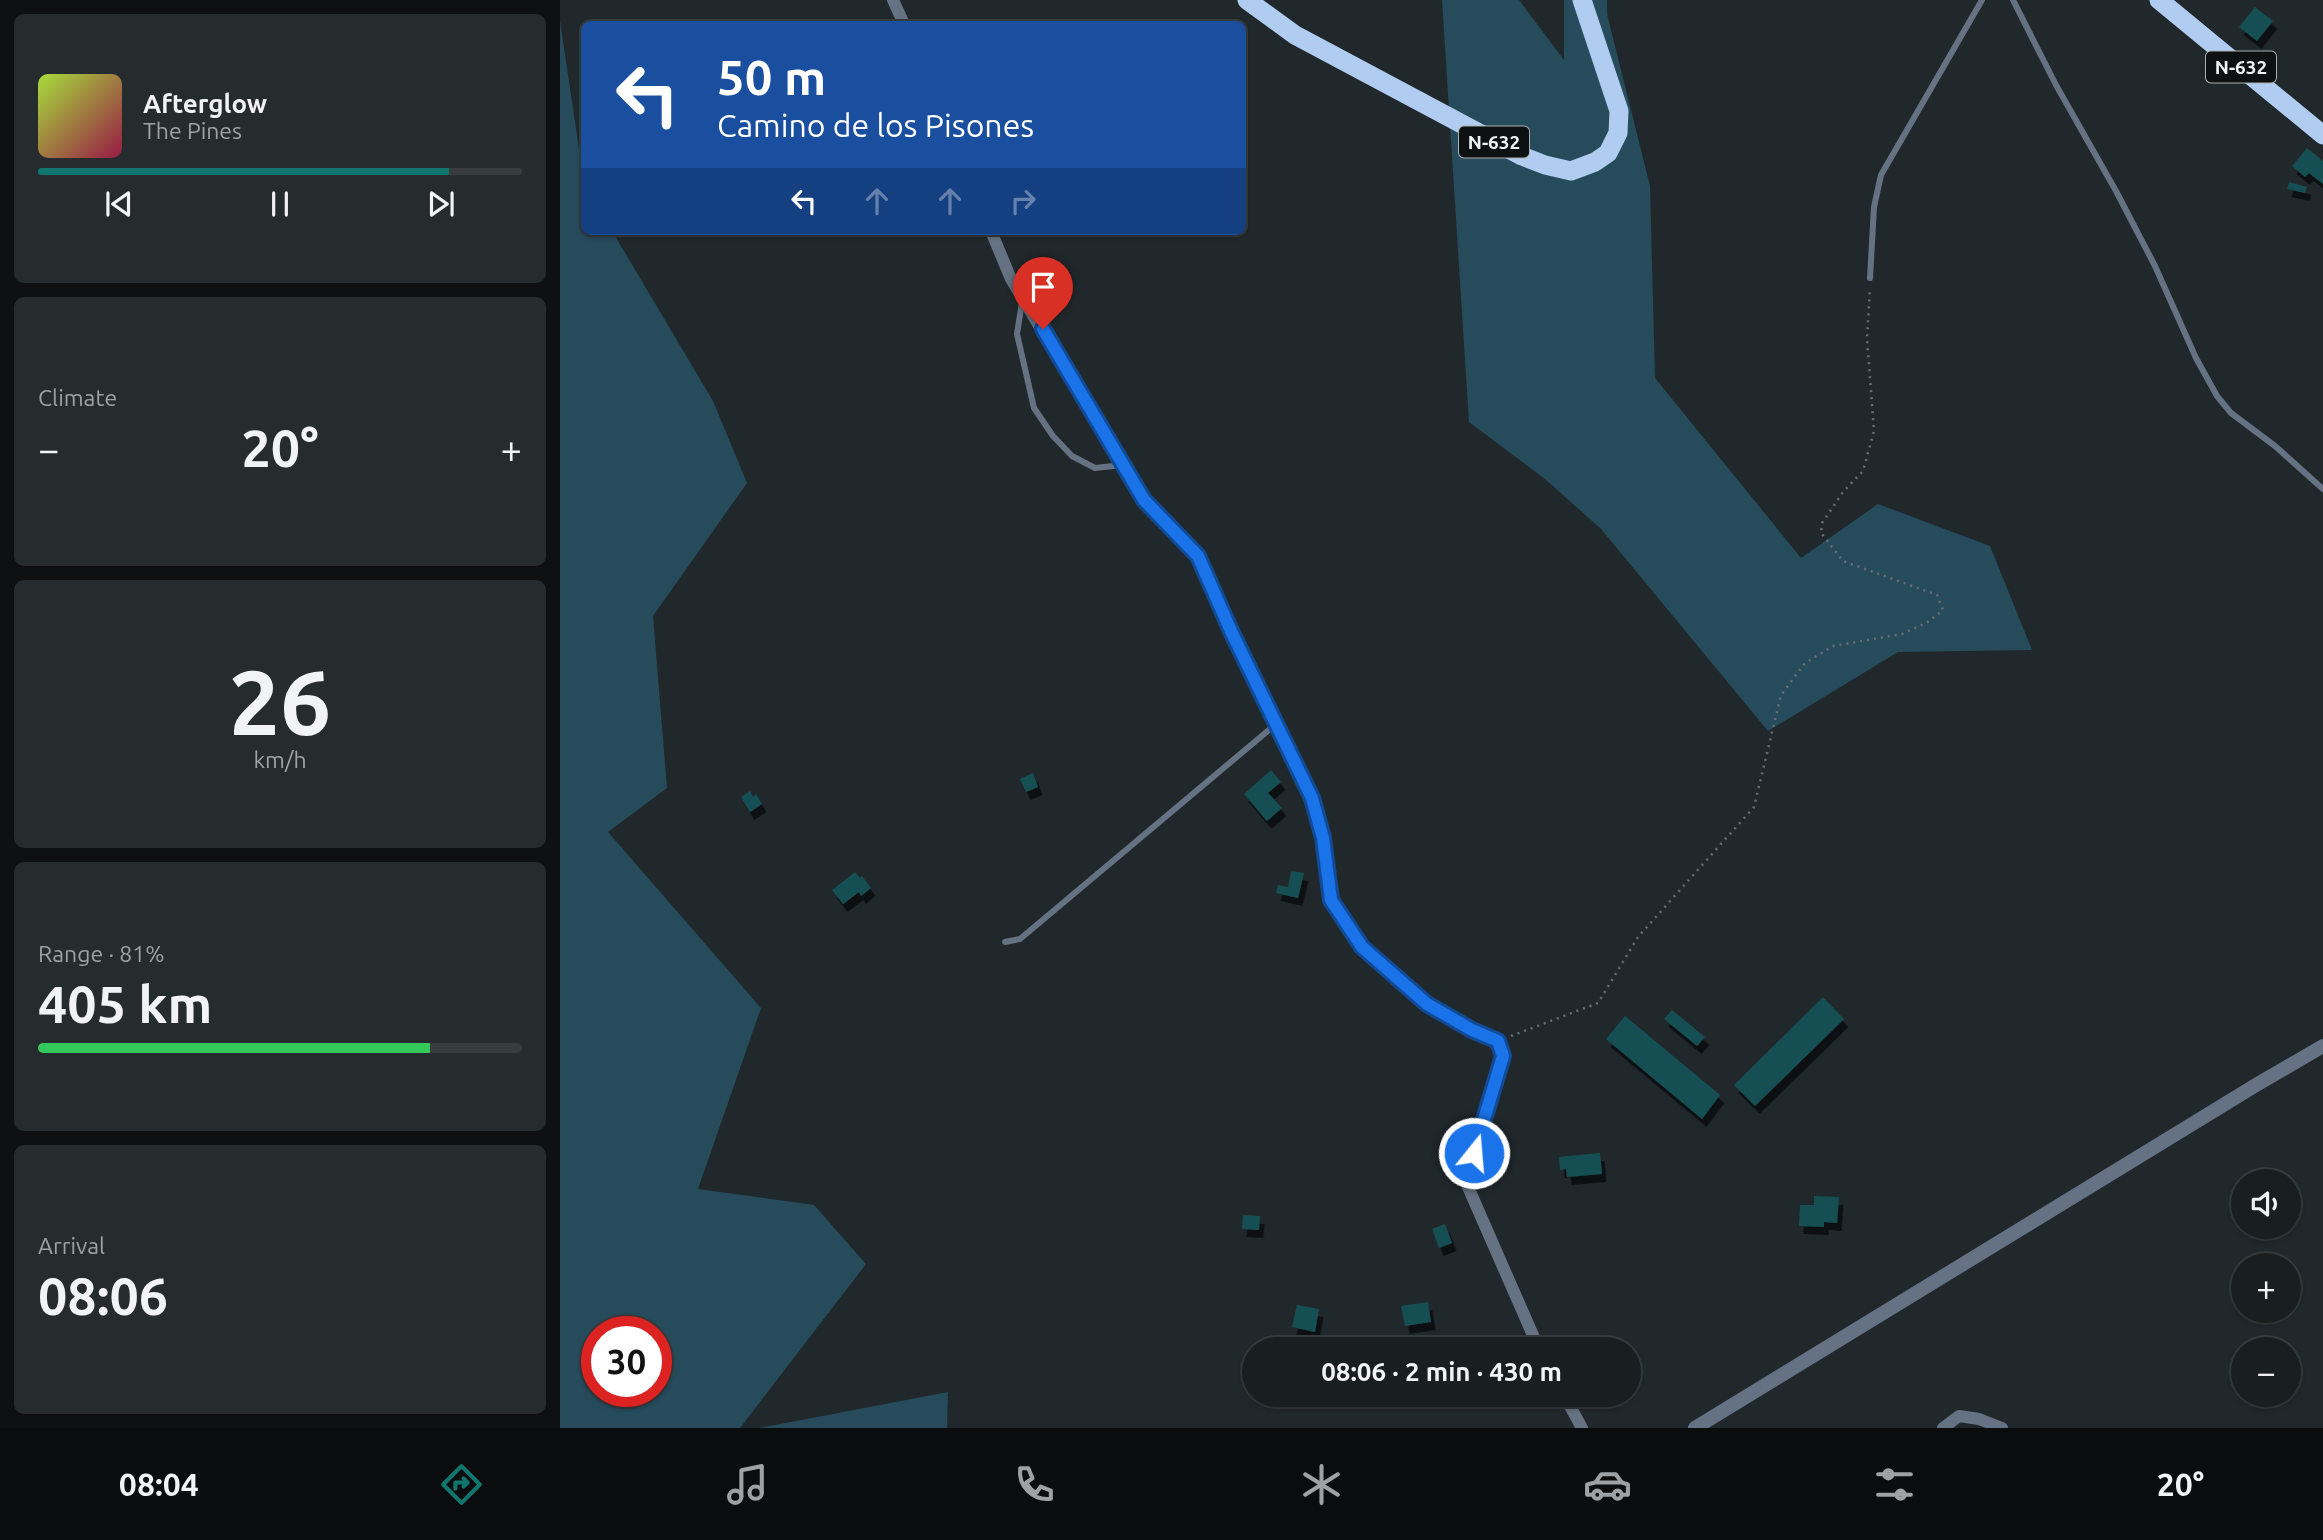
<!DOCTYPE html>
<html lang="en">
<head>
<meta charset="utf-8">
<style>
	:root { --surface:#191e21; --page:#262b2e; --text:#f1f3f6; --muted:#9fa2a5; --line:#373c3f; --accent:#0f766e }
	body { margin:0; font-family:Ubuntu,sans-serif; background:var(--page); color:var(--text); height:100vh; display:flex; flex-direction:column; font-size:26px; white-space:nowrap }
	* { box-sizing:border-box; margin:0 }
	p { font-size:23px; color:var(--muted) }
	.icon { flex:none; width:38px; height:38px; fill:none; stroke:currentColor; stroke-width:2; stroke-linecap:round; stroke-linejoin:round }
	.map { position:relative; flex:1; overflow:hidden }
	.sheet { display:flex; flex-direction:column; gap:14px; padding:14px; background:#0e1012; width:560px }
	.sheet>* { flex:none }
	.top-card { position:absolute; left:21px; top:21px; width:665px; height:214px; border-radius:10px; box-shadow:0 2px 5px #0004,0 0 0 2px var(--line); background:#1a4fa0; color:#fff; overflow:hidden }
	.tools { position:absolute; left:1671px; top:1169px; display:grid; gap:14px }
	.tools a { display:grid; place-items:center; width:70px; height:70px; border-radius:50%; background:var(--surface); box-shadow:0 2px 5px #0004,0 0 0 2px var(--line); font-size:35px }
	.speed { position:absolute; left:21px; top:1316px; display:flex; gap:14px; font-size:35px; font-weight:700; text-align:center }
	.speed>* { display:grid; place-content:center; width:91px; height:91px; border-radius:50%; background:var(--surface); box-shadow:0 2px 5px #0004,0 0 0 2px var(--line); line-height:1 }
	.speed .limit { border:10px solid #d22; background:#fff; color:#111 }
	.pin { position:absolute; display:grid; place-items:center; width:60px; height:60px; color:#fff; margin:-72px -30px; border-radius:50% 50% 50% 0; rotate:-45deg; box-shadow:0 0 7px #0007 }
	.pin .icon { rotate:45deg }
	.me { position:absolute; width:77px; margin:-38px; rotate:17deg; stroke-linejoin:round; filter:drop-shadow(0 0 5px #0008) }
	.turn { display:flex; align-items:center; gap:24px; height:147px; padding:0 21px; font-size:32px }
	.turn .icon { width:91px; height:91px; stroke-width:2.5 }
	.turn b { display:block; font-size:49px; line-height:60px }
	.lanes { display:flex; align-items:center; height:66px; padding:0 21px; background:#0003; justify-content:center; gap:35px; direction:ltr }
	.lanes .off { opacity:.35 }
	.big { font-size:52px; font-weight:700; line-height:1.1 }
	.sheet .widget { flex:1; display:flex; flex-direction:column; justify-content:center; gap:10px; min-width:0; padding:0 24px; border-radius:10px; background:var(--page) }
	.sheet .dial { align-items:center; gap:0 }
	.dial b { font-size:91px; line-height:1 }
	.song { display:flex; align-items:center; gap:21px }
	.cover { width:84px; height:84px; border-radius:10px; background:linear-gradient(135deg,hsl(80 70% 55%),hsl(340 70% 35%)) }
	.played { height:7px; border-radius:4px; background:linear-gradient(90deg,var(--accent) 85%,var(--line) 85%) }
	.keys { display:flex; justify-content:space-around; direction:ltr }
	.heat { display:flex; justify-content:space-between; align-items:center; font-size:38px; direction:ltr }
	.charge { height:10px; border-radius:5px; background:linear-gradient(90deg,#34c759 81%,var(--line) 0) }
	.trip { position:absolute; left:682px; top:1337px; width:399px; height:70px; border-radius:35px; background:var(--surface); box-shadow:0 2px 5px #0004,0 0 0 2px var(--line); font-weight:700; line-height:70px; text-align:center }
	.tab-bar { display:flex; height:112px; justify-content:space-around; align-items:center; background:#0a0c0d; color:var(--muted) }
	.tab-bar .icon { width:49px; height:49px }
	.tab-bar .on { color:var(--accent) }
	.tab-bar b { font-size:32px; color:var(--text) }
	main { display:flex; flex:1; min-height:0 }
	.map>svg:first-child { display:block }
</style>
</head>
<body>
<main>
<section class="sheet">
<div class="widget">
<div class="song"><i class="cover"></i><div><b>Afterglow</b><p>The Pines</p></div></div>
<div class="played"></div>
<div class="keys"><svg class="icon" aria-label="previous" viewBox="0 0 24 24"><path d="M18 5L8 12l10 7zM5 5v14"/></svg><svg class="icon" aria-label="pause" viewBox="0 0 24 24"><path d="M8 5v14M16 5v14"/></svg><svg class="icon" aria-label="next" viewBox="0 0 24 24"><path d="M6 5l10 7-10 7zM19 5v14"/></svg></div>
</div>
<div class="widget"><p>Climate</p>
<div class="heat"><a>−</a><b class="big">20°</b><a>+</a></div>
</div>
<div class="widget dial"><b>26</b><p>km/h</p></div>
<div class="widget"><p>Range · 81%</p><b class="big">405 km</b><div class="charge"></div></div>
<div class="widget"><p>Arrival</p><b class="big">08:06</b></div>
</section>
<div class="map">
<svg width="1763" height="1428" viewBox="0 0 1763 1428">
	<defs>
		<filter id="shadow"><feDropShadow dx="4.5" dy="8" stdDeviation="0" flood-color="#0009"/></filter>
	</defs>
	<rect width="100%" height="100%" fill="#21282c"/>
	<g fill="#264b5b" fill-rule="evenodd">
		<polygon points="882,0 959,0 1004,60 1004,0 1047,0 1047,14 1090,186 1095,378 1241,558 1318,504 1430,546 1472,650 1338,652 1208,731 1041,529 985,479 909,422"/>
		<path d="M0,21L24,182V231H52L153,401L187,483L93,616L107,788L48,832L201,1008L138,1189L254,1205L306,1264L180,1428H0ZM37,1332H96V1391H37Z"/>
		<polygon points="388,1392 387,1428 199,1428"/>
	</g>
	<g fill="#184f53" filter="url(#shadow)">
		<polygon points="1695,7 1713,21 1697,41 1679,27"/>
		<polygon points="1747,148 1763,161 1763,184 1749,173 1745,177 1732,166"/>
		<polygon points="1729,182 1747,187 1745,193 1727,189"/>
		<polygon points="711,770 721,782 708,793 722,808 707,821 684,794"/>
		<polygon points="473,773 478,787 466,792 460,779"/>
		<polygon points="190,791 193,797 196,794 202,804 190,812 181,797"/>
		<polygon points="731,871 744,873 738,898 716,893 718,885 728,887"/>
		<polygon points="295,872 300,878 302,876 311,888 301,896 299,892 283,904 272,890"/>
		<polygon points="1263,997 1284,1019 1195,1106 1174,1085"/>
		<polygon points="1112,1010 1145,1037 1137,1046 1104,1019"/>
		<polygon points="1065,1016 1160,1095 1142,1119 1046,1039"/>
		<polygon points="1040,1153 1042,1174 1007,1177 1006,1169 1000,1170 999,1157"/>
		<polygon points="1254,1196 1279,1197 1277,1223 1264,1222 1264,1227 1239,1226 1240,1205 1254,1205"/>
		<polygon points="683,1215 700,1216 699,1230 682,1229"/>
		<polygon points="885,1224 892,1243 879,1248 872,1229"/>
		<polygon points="868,1302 871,1322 845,1326 841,1306"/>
		<polygon points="737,1305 759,1309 755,1332 732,1327"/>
	</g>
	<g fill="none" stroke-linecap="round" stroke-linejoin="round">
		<polyline stroke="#686f72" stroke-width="2.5" stroke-dasharray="2 5" stroke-linecap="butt" points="951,1036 1038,1003 1078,937 1194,807 1221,695 1245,663 1273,646 1342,634 1368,622 1383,610 1377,595 1283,561 1261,533 1262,523 1283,492 1303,471 1314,431 1307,338 1310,288"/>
		<g stroke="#657283" stroke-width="6">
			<polyline points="1453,0 1496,85 1556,191 1595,266 1636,358 1657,396 1671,413 1715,446 1763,489"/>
			<polyline points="1310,278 1314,207 1321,175 1422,0"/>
			<polyline points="462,302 457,334 474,408 493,436 512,456 535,468 563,465"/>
			<polyline points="445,942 460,939 716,724"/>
		</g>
		<g stroke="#657283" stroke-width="12">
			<polyline points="333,0 344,24"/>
			<polyline points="431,231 451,279 584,500 638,557 671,631 752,798 763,838 771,900 802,947 867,1004 912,1029 938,1041 943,1056 905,1180 979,1349"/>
			<polyline points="1004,1395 1022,1428"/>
			<polyline points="1383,1428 1399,1416 1419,1419 1442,1428"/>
		</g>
		<polyline stroke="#657283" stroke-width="14" points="1135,1428 1696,1085 1763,1046"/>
		<g stroke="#b0ccf0" stroke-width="19">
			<polyline points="687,0 735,35 962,156 985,165 1011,171 1035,162 1048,153 1058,133 1059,111 1022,0"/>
			<polyline points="1599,0 1763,135"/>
		</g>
	</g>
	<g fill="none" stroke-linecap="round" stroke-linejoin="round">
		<g stroke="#114b97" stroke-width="18">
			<polyline id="route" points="483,329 584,500 638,556 671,631 752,798 763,838 771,900 802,947 867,1004 912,1030 938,1041 943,1056 914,1153"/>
		</g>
		<use href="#route" stroke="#1a73e8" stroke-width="12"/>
	</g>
	<g text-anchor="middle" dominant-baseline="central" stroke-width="7" stroke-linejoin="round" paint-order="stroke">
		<g fill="#0d1112" stroke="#aaafb1" stroke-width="2">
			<rect x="1646" y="51.5" width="70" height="31" rx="5"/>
			<rect x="899" y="126.5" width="70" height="31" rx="5"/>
		</g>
		<g font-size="19" font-weight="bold" fill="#eef3f5">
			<text x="1681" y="67">N-632</text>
			<text x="934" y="142">N-632</text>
		</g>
	</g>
</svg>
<div class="tools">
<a><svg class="icon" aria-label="sound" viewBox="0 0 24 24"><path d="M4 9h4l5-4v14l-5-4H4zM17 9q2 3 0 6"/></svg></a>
<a>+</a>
<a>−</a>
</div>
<div class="speed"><div class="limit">30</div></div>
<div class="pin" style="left:483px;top:329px;background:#d93025"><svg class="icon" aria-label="arrive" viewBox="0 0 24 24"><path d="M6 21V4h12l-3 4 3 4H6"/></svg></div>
<svg class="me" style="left:914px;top:1153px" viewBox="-20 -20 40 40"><circle r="17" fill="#1a73e8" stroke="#fff" stroke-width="3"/><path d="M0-11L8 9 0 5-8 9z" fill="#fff"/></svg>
<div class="trip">08:06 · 2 min · 430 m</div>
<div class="top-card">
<div class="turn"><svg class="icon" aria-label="left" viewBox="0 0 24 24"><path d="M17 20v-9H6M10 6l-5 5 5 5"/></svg><div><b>50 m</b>Camino de los Pisones</div></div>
<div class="lanes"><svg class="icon" aria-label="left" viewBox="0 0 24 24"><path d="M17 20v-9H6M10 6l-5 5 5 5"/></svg><svg class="icon off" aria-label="ahead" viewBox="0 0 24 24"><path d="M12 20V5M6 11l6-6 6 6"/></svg><svg class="icon off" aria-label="ahead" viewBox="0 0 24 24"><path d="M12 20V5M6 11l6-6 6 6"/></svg><svg class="icon off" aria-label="right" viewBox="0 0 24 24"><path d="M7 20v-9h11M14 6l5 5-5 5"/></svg></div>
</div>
</div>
</main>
<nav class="tab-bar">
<b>08:04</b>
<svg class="icon on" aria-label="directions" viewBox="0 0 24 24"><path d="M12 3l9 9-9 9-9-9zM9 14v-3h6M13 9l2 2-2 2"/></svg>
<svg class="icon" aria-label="music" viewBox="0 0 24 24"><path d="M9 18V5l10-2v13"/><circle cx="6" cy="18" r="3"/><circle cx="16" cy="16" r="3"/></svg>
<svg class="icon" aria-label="phone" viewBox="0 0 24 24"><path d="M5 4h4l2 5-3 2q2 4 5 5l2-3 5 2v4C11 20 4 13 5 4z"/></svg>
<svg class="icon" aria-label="climate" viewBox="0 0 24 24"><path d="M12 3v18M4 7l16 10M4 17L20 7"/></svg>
<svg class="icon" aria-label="car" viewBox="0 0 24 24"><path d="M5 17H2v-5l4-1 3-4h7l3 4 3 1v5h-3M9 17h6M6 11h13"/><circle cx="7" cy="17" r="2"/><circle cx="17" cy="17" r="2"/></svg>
<svg class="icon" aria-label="filters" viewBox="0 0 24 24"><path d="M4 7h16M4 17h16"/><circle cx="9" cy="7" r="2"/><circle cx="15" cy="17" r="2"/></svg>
<b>20°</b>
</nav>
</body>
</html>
